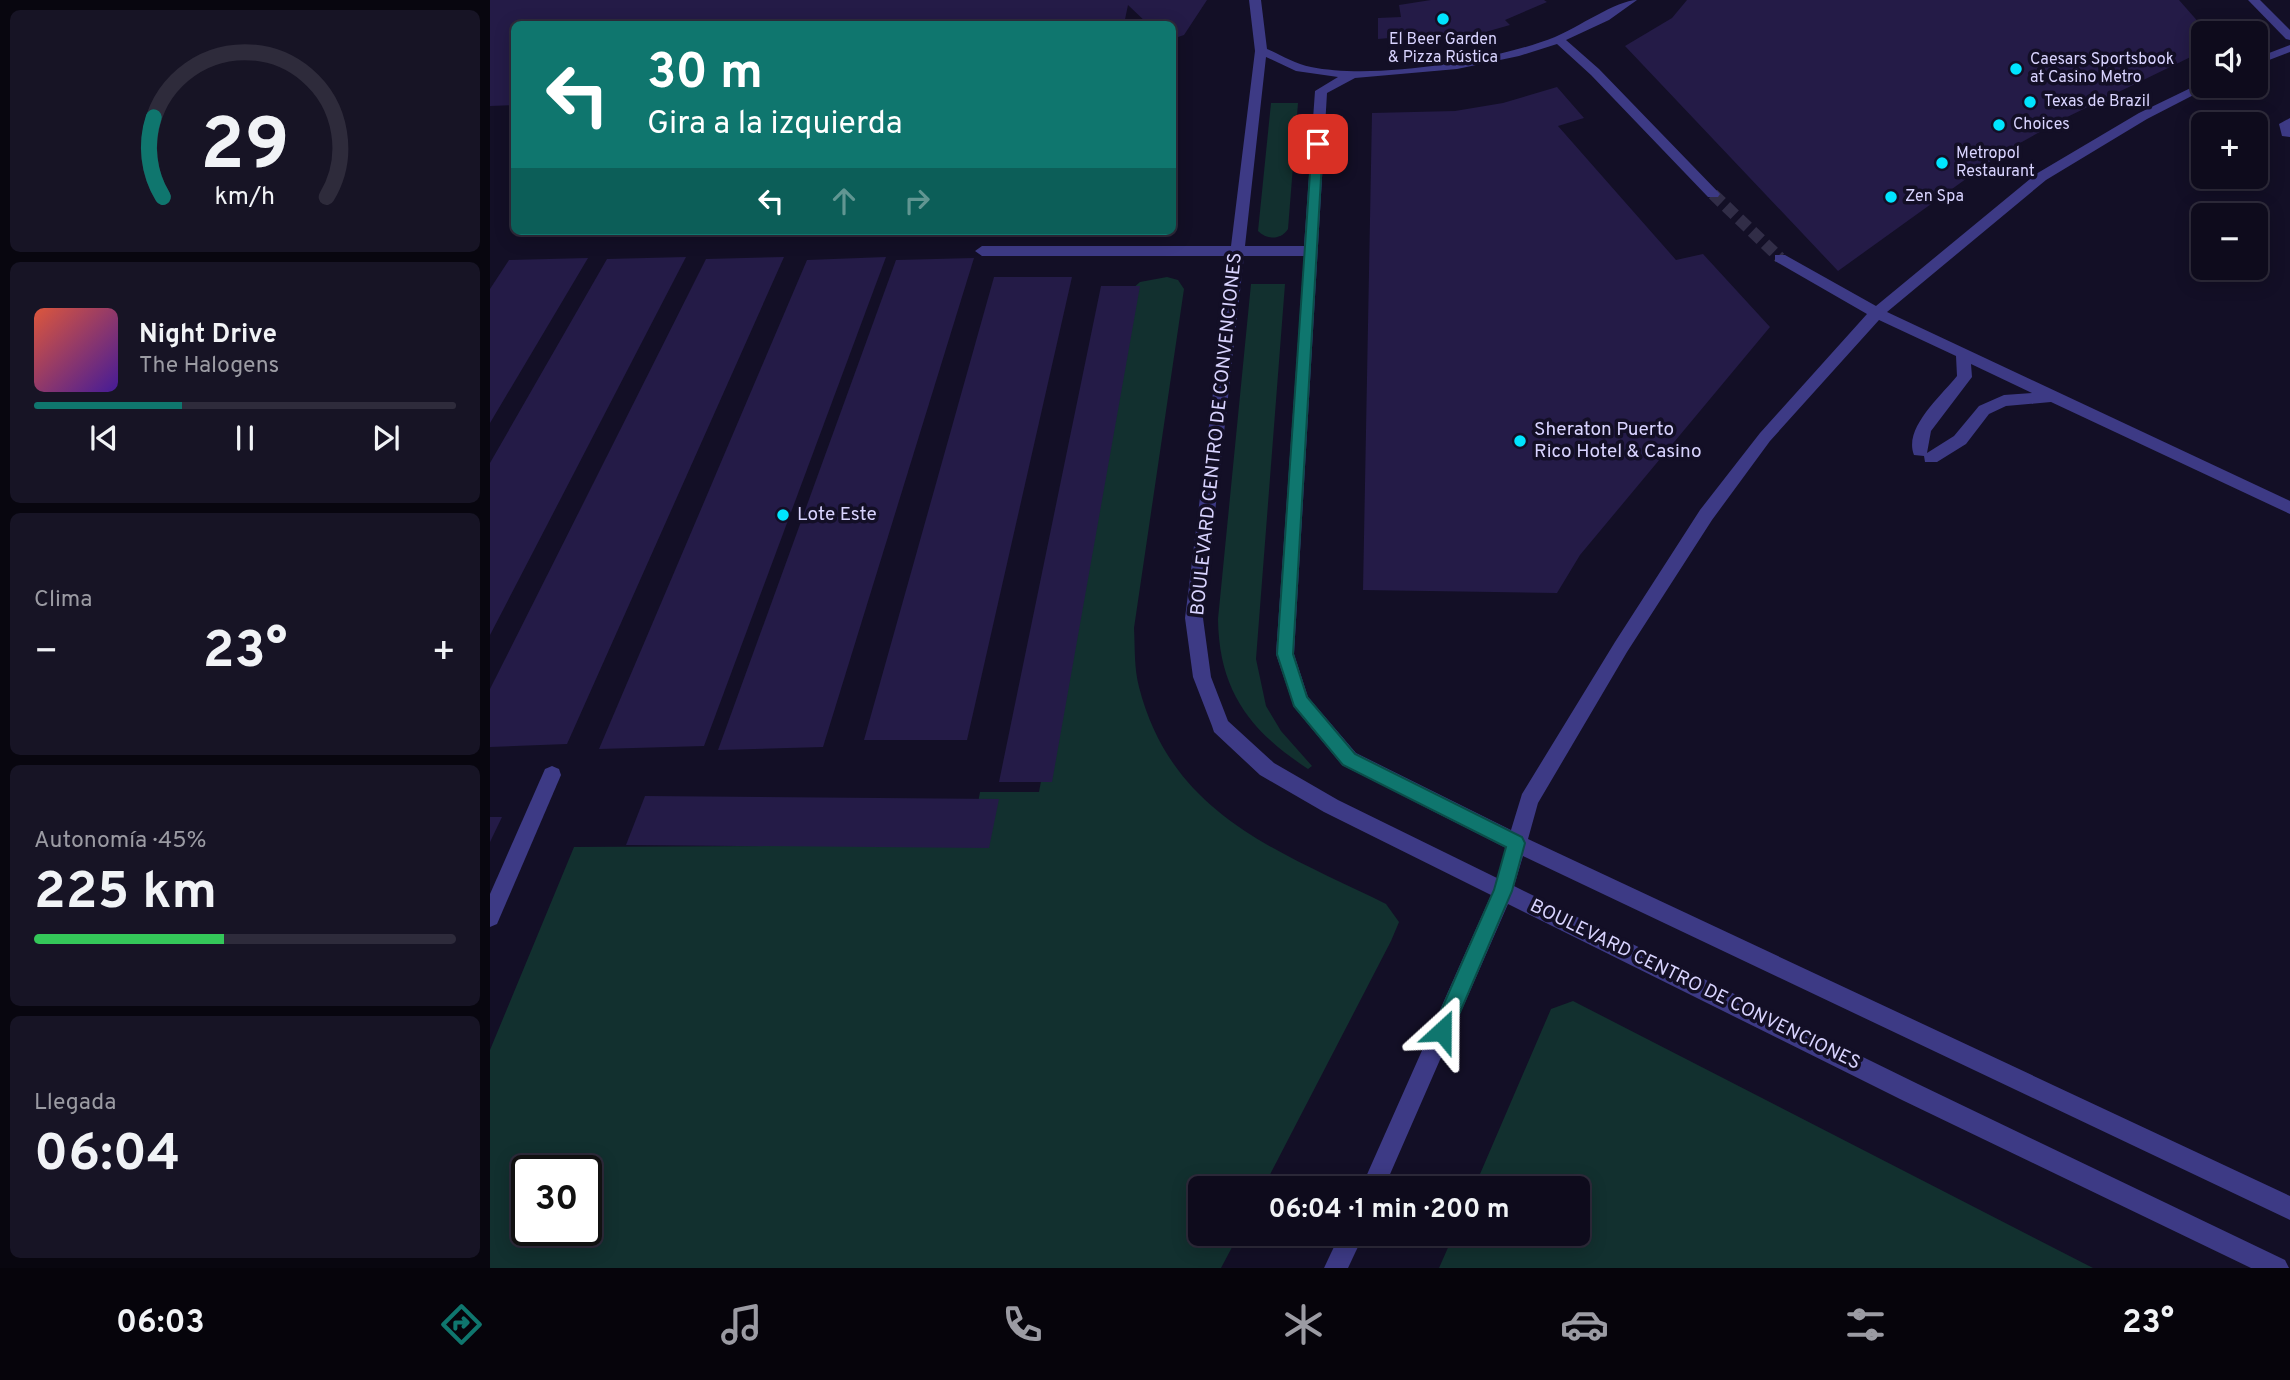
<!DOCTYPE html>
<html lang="es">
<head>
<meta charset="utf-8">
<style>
	:root { --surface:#0e0b1c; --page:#171425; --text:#f1f3f6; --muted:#9b9ba3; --line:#2e2b3b; --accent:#0f766e }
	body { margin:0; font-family:Overpass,sans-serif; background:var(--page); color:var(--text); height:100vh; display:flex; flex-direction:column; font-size:26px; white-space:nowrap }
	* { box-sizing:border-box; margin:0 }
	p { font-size:23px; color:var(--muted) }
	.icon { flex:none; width:38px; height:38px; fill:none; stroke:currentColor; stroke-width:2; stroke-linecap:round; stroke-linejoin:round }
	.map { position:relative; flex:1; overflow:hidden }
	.sheet { display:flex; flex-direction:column; gap:10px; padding:10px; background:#08060f; width:490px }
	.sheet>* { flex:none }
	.hud { position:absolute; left:21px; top:21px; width:665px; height:214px; border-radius:10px; box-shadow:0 4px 18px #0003,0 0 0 2px var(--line); background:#0f766e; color:#fff; overflow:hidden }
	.tools { position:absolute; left:1701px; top:21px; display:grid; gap:14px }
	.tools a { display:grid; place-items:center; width:77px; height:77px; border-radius:10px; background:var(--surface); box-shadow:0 4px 18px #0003,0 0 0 2px var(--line); font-size:35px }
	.speed { position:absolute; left:21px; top:1155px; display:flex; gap:14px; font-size:35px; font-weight:700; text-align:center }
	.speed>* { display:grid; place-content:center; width:91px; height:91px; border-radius:50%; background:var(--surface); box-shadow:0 4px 18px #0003,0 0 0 2px var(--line); line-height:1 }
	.speed .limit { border:4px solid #111; border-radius:10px; background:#fff; color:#111 }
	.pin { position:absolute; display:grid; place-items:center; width:60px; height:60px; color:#fff; margin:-30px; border-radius:14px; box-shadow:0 4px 10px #0006 }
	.me { position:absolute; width:77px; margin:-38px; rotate:24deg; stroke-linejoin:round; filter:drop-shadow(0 0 5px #0008) }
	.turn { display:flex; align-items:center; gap:24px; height:147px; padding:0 21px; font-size:32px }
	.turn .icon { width:91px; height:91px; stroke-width:2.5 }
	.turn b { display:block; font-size:49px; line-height:60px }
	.lanes { display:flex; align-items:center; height:66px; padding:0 21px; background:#0003; justify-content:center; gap:35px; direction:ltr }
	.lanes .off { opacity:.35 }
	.big { font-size:52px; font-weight:700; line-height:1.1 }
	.sheet .widget { flex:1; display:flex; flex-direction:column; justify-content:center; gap:10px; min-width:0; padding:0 24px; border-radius:10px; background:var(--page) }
	.sheet .dial { align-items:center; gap:0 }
	.dial svg { height:182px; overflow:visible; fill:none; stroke:var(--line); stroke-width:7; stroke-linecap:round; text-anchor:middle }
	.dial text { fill:var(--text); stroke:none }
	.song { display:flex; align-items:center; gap:21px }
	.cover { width:84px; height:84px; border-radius:10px; background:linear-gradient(135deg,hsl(10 70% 55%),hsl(260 70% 35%)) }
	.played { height:7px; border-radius:4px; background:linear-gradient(90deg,var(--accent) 35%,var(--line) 35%) }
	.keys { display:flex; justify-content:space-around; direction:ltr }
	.heat { display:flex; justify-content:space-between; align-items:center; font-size:38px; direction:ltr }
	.charge { height:10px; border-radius:5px; background:linear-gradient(90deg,#34c759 45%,var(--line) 0) }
	.trip { position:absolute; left:698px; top:1176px; width:402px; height:70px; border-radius:10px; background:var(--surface); box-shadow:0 4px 18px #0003,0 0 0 2px var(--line); font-weight:700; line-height:70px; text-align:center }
	.tabs { display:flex; height:112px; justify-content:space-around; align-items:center; background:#06040b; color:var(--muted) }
	.tabs .icon { width:49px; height:49px }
	.tabs .active { color:var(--accent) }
	.tabs b { font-size:32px; color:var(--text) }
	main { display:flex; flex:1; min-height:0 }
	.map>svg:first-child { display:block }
</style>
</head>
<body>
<main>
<section class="sheet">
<div class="widget dial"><svg viewBox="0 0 100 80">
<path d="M14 69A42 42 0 1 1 86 69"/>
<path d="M14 69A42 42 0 0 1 10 34" stroke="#0f766e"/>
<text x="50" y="56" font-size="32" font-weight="700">29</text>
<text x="50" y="72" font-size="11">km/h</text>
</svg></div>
<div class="widget">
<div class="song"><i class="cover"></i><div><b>Night Drive</b><p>The Halogens</p></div></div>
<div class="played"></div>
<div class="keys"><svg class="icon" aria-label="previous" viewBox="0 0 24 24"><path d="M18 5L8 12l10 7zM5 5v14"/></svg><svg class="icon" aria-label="pause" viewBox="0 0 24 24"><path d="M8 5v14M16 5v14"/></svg><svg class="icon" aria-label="next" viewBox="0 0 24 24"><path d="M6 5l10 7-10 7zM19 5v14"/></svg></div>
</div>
<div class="widget"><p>Clima</p>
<div class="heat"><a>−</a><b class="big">23°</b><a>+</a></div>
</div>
<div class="widget"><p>Autonomía · 45%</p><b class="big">225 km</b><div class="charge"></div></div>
<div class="widget"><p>Llegada</p><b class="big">06:04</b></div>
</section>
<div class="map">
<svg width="1800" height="1268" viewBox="0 0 1800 1268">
	<rect width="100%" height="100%" fill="#130f26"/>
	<g fill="#12302f" fill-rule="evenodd">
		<path d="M781,103H808L798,229C791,240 777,240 768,231Z"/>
		<path d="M677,277L688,280L694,289L644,628C645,647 644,669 649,687C682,816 789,851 896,904L909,922L901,941L773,1188H710V1234H749L731,1268H0V1050L84,847L480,845L490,792H549L642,289L650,282ZM37,1171H96V1230H37Z"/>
		<path d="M761,284H795L766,659L776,706L791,731L822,766L818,769C760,731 729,691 728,619Z"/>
		<polygon points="1083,1001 1603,1268 949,1268 964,1234 1088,1234 1088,1188 984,1188 1061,1009"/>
	</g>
	<g fill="#241b47">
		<polygon points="0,0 717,0 694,35 682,39 682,24 658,24 638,5 634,24 24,24 24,105 0,106"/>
		<polygon points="941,0 1054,0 1057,2 1015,20 1020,25 992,33 959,38 955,33 888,39 888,18 911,17 909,5"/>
		<polygon points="1197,0 1689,0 1718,33 1713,33 1713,51 1573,119 1512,153 1348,271 1135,46 1182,18"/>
		<polygon points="1067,87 1094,118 1068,126 1186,260 1213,254 1280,327 1090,555 1067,593 873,590 882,113 965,111 1013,103"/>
		<polygon points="196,257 0,635 0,463 117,259"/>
		<polygon points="294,257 77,744 0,747 0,689 216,259"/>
		<polygon points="396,257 214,746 109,749 317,260"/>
		<polygon points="98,258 0,423 0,289 19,260"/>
		<polygon points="484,258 333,747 228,750 406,260"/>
		<polygon points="504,277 582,277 477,740 374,740"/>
		<polygon points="611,286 650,286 562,782 509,782"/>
		<polygon points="155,796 509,799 499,848 136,845"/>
		<polygon points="0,817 12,817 0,842"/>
	</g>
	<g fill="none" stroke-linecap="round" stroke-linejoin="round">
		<polyline stroke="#312d47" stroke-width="12" stroke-dasharray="12 6" stroke-linecap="butt" points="1223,194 1290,258"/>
		<g fill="#3d3a85" fill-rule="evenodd">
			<path d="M759,0H771L777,49C791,55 805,64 821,67C884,80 1005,61 1065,37C1087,28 1127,0 1147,0L1119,20L1076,40L1109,69L1230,194L1228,197H1218L1101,75L1067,44L1029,56L967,69L865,78L837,93L804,654L818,697L866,753L1021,830L1032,794L1125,642L1210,510L1270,433L1377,314L1285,261V255H1295L1386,306L1546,174L1649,113L1711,83L1721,86L1657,119L1556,180L1397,312L1800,501V514L1561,402L1516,406L1499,414L1476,444L1447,462H1435L1434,456L1424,455C1413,428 1452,395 1467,376L1466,356L1389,320L1280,441L1222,520L1137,652L1048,803L1038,839L1800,1196V1220L1033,856L1024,886L1428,1084L1795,1260L1799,1268H1761L1412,1100L1018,904L894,1188H871L1001,895L834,812L770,775L724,732L722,726L703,677L695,618L740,256H492L485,251L492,246H741L765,51ZM776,57L806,71L848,77L825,91L814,246H755ZM754,256H814L786,654L804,707L852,765L1016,848L1007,878L848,800L784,763L738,721L721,677L713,618ZM1481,364L1542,393L1514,395L1489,406L1464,436L1437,453L1441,431L1482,377Z"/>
			<polygon points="1758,0 1770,0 1800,30 1800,40 1796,39"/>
			<polygon points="1800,45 1800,52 1766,65 1766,58"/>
			<polygon points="1800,118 1800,137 1792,136 1789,124"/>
			<polygon points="62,766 69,769 71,775 7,924 0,927 0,894 55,769"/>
			<polygon points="850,1234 874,1234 858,1268 834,1268"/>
		</g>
	</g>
	<polygon fill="#0f766e" stroke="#0a4d48" stroke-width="2" points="828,141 833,144 803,654 817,697 865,754 1032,837 1035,843 1022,891 959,1038 952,1041 945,1038 942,1031 1004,890 1016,847 853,765 804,706 787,654 822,144"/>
	<g fill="#00e5ff" stroke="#130f26" stroke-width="2.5">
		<circle cx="953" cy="19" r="7"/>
		<circle cx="1526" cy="69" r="7"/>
		<circle cx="1540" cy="102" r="7"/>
		<circle cx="1509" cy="125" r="7"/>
		<circle cx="1452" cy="163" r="7"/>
		<circle cx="1401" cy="197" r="7"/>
		<circle cx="1030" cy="441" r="7"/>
		<circle cx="293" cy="515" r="7"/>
	</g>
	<g text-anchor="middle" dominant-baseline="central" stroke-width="7" stroke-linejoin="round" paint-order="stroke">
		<g font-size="16" fill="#d9d4ff" stroke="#130f26" text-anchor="start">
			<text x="953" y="40" text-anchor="middle">El Beer Garden<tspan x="953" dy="18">&amp; Pizza Rústica</tspan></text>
			<text x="1540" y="60">Caesars Sportsbook<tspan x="1540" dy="18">at Casino Metro</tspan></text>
			<text x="1554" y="102">Texas de Brazil</text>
			<text x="1523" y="125">Choices</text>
			<text x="1466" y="154">Metropol<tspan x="1466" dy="18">Restaurant</tspan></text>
			<text x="1415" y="197">Zen Spa</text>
		</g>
		<g font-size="19" fill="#d9d4ff" stroke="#130f26" text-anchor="start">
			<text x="1044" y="430">Sheraton Puerto<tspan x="1044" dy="22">Rico Hotel &amp; Casino</tspan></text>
			<text x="307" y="515">Lote Este</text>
		</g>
		<g font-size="19" fill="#d9d4ff" stroke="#130f26">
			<text transform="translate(727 434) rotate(-84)">BOULEVARD CENTRO DE CONVENCIONES</text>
			<text transform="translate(1205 985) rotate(26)">BOULEVARD CENTRO DE CONVENCIONES</text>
		</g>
	</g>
</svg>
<div class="tools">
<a><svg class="icon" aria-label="sound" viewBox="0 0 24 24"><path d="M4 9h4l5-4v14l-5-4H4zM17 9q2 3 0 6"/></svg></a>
<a>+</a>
<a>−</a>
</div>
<div class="speed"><div class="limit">30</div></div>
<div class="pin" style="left:828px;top:144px;background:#d93025"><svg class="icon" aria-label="arrive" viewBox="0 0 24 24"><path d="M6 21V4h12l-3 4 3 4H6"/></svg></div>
<svg class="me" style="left:952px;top:1031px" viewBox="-20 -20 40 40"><path d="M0-17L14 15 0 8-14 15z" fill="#0f766e" stroke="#fff" stroke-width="4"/></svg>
<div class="trip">06:04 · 1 min · 200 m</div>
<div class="hud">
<div class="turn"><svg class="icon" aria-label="left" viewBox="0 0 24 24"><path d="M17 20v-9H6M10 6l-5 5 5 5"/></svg><div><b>30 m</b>Gira a la izquierda</div></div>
<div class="lanes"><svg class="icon" aria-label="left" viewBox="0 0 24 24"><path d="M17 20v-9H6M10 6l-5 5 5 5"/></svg><svg class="icon off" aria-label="ahead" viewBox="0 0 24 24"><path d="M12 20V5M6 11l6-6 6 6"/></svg><svg class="icon off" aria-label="right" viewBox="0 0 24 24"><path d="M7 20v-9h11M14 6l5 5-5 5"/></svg></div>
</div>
</div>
</main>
<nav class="tabs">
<b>06:03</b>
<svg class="icon active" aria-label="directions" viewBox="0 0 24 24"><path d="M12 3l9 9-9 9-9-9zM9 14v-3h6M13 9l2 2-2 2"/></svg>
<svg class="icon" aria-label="music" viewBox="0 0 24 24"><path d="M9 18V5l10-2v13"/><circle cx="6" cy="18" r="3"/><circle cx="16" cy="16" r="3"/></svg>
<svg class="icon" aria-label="phone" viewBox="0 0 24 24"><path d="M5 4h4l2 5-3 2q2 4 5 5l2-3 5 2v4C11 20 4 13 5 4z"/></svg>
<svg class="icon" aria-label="climate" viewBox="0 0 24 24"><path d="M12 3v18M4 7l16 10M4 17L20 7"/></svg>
<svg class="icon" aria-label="car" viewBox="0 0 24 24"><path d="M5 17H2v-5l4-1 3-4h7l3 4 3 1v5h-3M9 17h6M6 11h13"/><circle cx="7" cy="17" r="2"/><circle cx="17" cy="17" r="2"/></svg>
<svg class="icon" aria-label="filters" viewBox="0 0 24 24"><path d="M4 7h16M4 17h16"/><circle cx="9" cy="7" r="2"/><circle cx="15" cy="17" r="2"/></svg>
<b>23°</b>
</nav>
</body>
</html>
